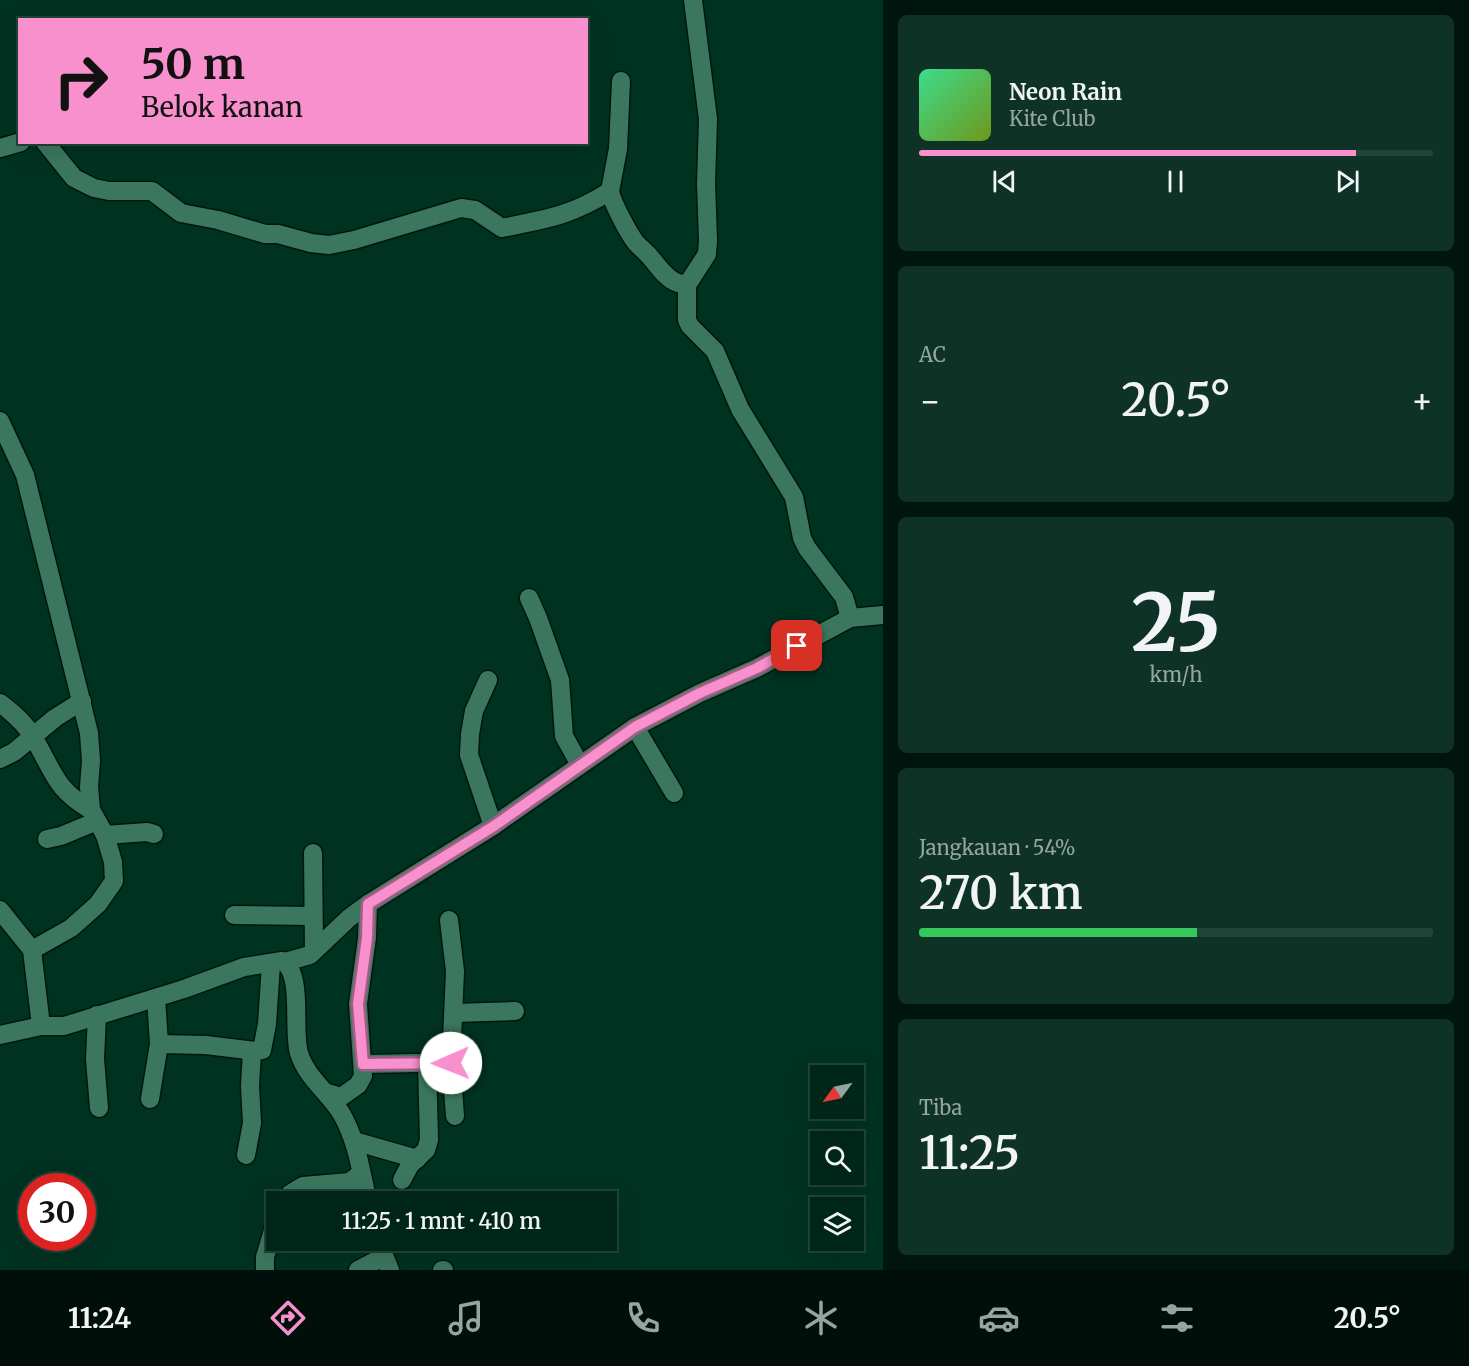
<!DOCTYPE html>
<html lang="id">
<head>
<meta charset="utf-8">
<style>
	:root { --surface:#002619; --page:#0e3226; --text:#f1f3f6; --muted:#95a5a2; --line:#224338; --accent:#f790cd }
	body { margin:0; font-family:Merriweather,serif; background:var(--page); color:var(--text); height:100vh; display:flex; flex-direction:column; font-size:22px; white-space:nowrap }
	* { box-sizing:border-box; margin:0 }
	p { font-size:20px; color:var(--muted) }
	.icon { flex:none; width:33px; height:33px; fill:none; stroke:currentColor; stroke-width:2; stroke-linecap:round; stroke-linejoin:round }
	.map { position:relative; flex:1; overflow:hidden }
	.side { display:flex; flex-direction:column; gap:15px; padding:15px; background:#00150e; width:586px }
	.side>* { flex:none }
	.top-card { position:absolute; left:18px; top:18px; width:570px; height:126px; border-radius:0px; box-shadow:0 6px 24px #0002,0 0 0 2px var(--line); background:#f790cd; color:#111; overflow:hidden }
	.needle { width:39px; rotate:237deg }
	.fabs { position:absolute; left:810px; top:1065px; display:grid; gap:12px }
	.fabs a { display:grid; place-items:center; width:54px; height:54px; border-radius:0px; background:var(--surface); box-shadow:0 6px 24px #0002,0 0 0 2px var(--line); font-size:30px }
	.speed { position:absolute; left:18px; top:1173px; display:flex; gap:12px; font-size:30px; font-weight:700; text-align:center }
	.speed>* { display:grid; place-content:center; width:78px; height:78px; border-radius:50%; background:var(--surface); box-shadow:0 6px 24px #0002,0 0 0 2px var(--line); line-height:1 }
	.speed .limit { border:9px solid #d22; background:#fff; color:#111 }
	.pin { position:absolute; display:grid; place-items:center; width:51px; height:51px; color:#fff; margin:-26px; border-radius:12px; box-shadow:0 3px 9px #0006 }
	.me { position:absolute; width:66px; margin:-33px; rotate:269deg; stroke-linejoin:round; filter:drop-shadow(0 0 4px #0008) }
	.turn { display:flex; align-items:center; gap:21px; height:126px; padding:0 24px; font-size:27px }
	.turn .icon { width:78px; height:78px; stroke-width:2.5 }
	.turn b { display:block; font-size:42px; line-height:51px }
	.big { font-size:45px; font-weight:600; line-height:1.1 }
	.side .card { flex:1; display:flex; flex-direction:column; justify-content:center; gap:9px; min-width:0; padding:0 21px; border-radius:9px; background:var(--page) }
	.side .dial { align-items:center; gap:0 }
	.dial b { font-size:78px; line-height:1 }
	.song { display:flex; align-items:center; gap:18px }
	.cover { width:72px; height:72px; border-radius:9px; background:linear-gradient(135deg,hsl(150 70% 55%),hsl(80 70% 35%)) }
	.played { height:6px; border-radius:3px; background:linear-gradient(90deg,var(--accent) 85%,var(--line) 85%) }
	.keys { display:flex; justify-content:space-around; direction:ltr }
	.heat { display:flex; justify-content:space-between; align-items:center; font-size:33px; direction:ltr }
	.charge { height:9px; border-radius:4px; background:linear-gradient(90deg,#34c759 54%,var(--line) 0) }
	.trip { position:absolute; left:266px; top:1191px; width:351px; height:60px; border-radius:0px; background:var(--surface); box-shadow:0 6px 24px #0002,0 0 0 2px var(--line); font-weight:600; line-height:60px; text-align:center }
	.menu { display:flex; height:96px; justify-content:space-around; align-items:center; background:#000f0a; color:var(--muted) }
	.menu .icon { width:42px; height:42px }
	.menu .on { color:var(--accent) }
	.menu b { font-size:27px; color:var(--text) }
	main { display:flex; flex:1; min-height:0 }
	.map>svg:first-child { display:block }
</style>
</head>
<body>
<main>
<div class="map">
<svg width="883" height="1270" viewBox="0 0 883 1270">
	<rect width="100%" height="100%" fill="#003221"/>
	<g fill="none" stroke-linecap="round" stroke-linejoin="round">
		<g stroke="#00170c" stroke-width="21">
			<g id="minor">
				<path d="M45,142L74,178L94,188L109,191H152L181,213L218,220L265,234H278L311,243L329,245L354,240L461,208L475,210L502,228C546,219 571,216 610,191C612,202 630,237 638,245C642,249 647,253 651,258C659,267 666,279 678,283C681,284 684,284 687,285V320L690,326L715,351L740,409L794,497L802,538L807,548L844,597L850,618"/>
				<polyline points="0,148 21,142"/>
				<polyline points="610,191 618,149 621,81"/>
				<polyline points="687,285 707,254 708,240 706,184 708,119 693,0"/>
				<polyline points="0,421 25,475 89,733 91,761 89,787 91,810 105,835 113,862 114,881 98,904 71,928 32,950 41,1026"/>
				<polyline points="529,598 538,618 560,680 564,736 580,765"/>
				<polyline points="488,680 474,711 470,734 469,755 493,826"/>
				<path d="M0,703C13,713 25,723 33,737C54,771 54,789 91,810"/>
				<polyline points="635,727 674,793"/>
				<polyline points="0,759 14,752 55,718 82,701"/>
				<polyline points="105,835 147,832 154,834"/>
				<polyline points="47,839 61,836 97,821"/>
				<polyline points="313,853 314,950"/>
				<polyline points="0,910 32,950"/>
				<polyline points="234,915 313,916"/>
				<polyline points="449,920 455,971 451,1063 455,1116"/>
				<polyline points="285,962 310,955 349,918 368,904 493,826 635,727 700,693 757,668 850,618 883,615"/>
				<polyline points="454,1013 515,1011"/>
				<polyline points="97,1015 95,1059 99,1108"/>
				<path d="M0,1035L41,1026H64L184,989L244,967L282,961C304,972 292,1031 299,1053C306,1077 328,1092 341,1113C357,1140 361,1172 368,1202"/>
				<polyline points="159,1044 206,1045 256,1051 262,1050 267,1024 271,964"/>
				<polyline points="363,1064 472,1062"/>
				<polyline points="325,1092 341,1097 358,1085 363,1076 358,1004 367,938 368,904"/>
				<polyline points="150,1099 159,1044 156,998"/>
				<polyline points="354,1141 417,1159"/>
				<polyline points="246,1155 252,1123 250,1086 252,1051"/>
				<polyline points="402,1180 410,1165 426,1150 429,1140 427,1063"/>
				<polyline points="284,1202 290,1194 303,1186 350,1182 361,1173"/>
				<polyline points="378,1240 390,1270"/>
				<polyline points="265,1270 265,1257 276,1220"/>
				<polyline points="358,1270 383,1257"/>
				<polyline points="442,1270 444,1270"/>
			</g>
		</g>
		<use href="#minor" stroke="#3b775e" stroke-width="18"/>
	</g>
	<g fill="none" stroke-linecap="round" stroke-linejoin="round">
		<g stroke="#a15e85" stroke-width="15">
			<polyline id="route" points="451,1063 363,1064 358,1004 367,938 368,904 494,826 635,727 700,693 757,668 797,646"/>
		</g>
		<use href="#route" stroke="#f790cd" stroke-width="10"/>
	</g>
</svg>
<div class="fabs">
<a><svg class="needle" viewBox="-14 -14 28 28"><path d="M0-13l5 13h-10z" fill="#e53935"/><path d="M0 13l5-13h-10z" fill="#95a5a2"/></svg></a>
<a><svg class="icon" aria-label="search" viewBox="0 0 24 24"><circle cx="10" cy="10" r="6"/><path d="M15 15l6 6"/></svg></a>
<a><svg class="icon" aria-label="layers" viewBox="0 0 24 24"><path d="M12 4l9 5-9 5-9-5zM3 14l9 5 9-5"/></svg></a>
</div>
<div class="speed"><div class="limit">30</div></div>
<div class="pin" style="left:797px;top:646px;background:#d93025"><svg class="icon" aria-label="arrive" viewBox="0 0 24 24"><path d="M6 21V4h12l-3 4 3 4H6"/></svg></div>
<svg class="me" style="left:451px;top:1063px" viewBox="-20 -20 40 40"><circle r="19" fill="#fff"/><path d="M0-13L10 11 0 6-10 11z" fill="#f790cd"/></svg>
<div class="trip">11:25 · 1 mnt · 410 m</div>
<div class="top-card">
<div class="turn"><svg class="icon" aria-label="right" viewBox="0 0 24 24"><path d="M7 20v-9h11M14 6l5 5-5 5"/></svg><div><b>50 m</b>Belok kanan</div></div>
</div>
</div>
<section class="side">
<div class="card">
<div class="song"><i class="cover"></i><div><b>Neon Rain</b><p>Kite Club</p></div></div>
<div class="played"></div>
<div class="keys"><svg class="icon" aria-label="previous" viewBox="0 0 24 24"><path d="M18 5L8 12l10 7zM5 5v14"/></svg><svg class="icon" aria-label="pause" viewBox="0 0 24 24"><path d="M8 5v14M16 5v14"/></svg><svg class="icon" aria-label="next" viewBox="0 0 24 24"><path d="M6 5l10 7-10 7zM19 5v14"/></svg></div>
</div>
<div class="card"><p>AC</p>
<div class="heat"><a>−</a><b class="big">20.5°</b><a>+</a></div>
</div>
<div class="card dial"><b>25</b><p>km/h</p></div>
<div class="card"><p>Jangkauan · 54%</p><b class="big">270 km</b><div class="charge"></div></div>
<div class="card"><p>Tiba</p><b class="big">11:25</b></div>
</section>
</main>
<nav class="menu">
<b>11:24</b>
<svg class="icon on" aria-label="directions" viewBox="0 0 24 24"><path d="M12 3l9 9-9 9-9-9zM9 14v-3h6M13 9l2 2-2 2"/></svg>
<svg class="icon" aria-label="music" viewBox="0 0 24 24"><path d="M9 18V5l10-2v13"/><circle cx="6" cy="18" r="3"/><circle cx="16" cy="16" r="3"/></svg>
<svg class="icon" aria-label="phone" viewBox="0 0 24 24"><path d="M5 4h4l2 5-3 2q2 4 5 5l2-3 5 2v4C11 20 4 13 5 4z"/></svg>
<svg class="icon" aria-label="climate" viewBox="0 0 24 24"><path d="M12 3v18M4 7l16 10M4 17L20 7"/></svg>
<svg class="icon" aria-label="car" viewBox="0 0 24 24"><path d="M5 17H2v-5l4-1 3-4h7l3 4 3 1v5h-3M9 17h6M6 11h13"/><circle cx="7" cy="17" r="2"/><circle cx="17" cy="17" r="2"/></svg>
<svg class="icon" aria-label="filters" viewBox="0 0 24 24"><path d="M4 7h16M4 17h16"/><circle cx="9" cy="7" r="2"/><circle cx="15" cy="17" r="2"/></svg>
<b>20.5°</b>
</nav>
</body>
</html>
